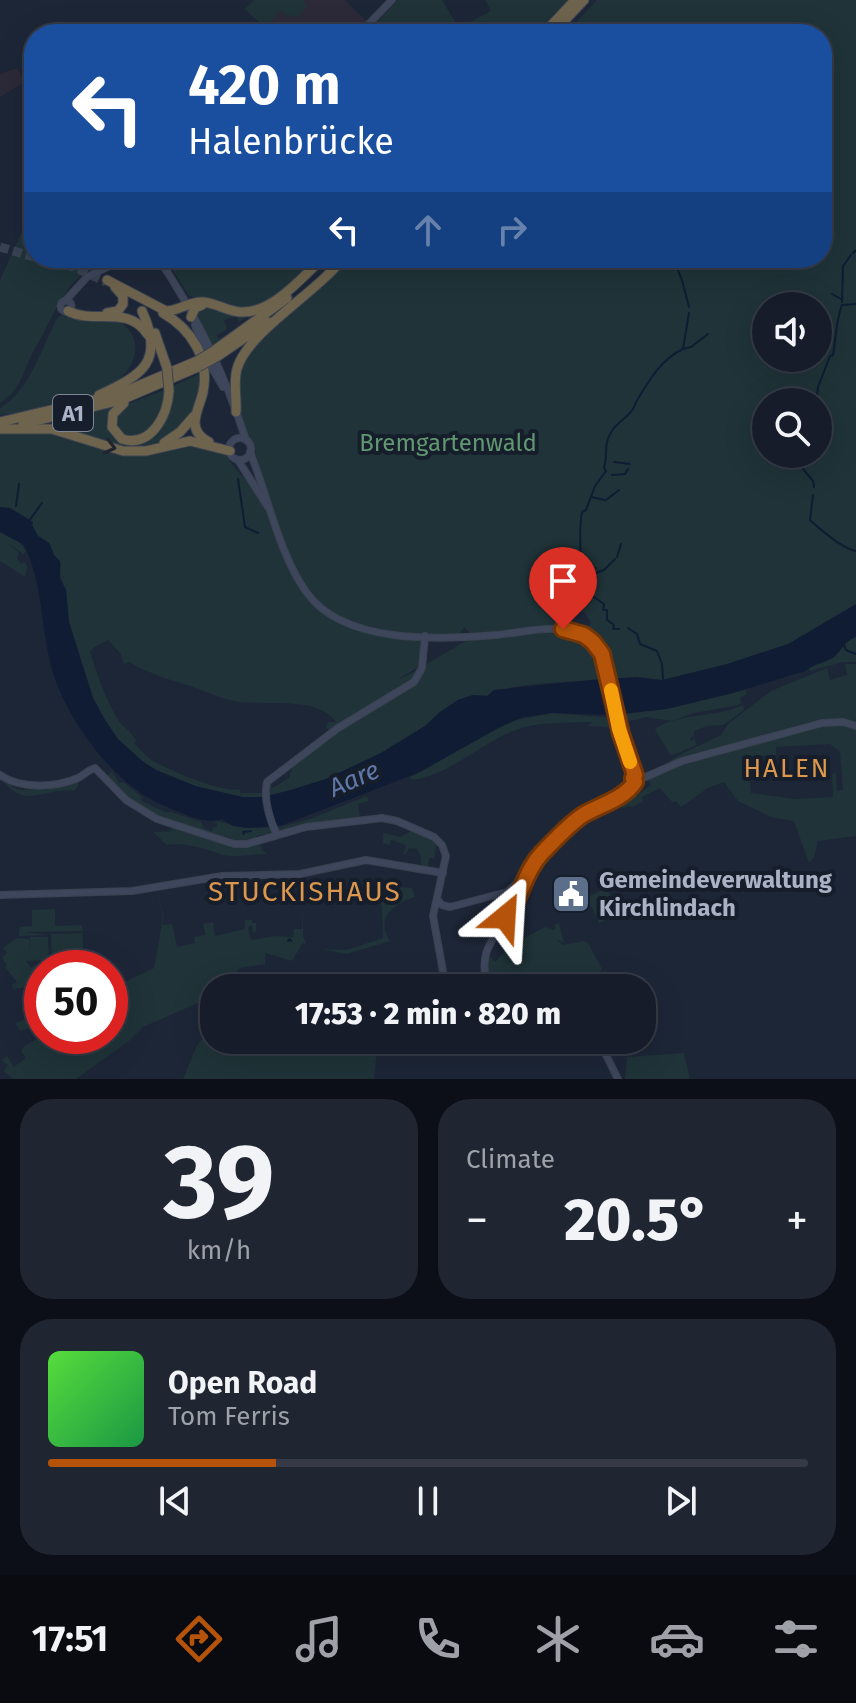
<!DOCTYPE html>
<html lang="en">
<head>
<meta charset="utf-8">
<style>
	:root { --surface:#161c29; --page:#1f2531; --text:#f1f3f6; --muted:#9ea1a8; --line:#353a46; --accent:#b45309 }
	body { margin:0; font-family:"Fira Sans",sans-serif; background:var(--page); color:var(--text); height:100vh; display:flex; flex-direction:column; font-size:30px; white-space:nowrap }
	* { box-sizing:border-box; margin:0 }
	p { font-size:26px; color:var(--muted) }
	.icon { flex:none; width:44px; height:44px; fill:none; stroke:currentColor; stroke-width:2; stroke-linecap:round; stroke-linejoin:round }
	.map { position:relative; height:1079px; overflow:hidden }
	.drawer { display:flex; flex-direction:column; gap:20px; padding:20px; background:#0c0f17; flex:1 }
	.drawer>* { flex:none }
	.hud { position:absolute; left:24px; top:24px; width:808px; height:244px; border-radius:32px; box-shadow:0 8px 32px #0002,0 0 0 2px var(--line); background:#1a4fa0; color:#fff; overflow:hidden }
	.controls { position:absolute; left:752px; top:292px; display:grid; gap:16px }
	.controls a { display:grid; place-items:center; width:80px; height:80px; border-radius:50%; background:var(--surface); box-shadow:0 8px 32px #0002,0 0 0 2px var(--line); font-size:40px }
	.speed { position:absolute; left:24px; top:950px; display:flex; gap:16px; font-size:40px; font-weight:700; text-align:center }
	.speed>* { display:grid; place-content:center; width:104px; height:104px; border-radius:50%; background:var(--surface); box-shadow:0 8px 32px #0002,0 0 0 2px var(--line); line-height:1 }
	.speed .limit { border:12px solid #d22; background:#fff; color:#111 }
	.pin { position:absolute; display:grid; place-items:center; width:68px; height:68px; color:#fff; margin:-82px -34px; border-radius:50% 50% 50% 0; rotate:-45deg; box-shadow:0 0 8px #0007 }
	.pin .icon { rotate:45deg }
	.me { position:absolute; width:88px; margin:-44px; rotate:27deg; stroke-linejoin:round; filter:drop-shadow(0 0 6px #0008) }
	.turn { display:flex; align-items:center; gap:28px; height:168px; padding:0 32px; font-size:36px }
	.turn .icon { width:104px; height:104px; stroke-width:2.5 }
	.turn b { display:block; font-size:56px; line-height:68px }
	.lanes { display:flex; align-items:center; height:76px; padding:0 32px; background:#0003; justify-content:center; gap:40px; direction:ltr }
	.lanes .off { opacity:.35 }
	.big { font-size:60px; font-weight:800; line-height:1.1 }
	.drawer .card { flex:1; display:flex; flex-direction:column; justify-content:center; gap:12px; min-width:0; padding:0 28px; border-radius:32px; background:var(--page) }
	.drawer .dial { align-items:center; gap:0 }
	.dial b { font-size:104px; line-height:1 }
	.song { display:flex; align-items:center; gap:24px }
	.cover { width:96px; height:96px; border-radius:12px; background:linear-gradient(135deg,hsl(110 70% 55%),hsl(140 70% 35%)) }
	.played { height:8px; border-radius:4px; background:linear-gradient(90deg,var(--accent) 30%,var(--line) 30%) }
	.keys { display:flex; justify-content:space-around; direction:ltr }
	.heat { display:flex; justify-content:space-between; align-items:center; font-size:44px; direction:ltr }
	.drawer .tiles { flex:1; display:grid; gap:20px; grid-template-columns:1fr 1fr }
	.card:last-child { grid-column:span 2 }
	.trip { position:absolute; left:200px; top:974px; width:456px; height:80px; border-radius:32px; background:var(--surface); box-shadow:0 8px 32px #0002,0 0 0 2px var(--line); font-weight:800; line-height:80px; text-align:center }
	.tab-bar { display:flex; height:128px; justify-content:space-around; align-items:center; background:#090b10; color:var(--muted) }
	.tab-bar .icon { width:56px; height:56px }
	.tab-bar .current { color:var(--accent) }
	.tab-bar b { font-size:36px; color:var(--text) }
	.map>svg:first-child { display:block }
</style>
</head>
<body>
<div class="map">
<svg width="856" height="1079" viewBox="0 0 856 1079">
	<rect width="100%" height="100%" fill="#1d2637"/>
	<g fill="#2c2938">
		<polygon points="254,0 345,0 367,22 355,34 272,34 245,9"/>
		<polygon points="17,68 25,82 0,97 0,74"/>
	</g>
	<g fill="#1f3338" fill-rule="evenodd">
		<polygon points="254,0 302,0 308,6 297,18 293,15 289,17 281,10 265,28 245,9"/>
		<polygon points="398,0 442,0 459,28 491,11 485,0 567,0 536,34 366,34"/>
		<path d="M597,0H856V662H843L810,671L809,669C789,679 766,681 745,689L747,694L740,698L742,703L739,705L694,713L672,721L647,717L620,723L609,680C582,681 507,682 487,696L473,695L458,700L440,712L425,726L381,753L326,779L291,790L263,797H242L195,786L156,770L142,761L118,739L105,720L93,698L69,622L66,590L60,576L61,564L54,555L50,544L38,536L32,525L33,522L10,508L0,507V433L28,430L55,432L123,454L147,453L188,443L225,451C229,467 253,484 262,499C286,541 288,598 337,622C363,635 399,630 420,642V666L397,680L420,669L413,681L331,730L326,728L328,722H336C317,694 261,707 234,701C220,698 207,692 193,687C171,680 149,674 129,662L124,664L120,653L108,640L93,648L90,652C97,674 105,698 117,718C123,728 131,730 136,741L134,743C140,749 146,756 153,761C169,770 224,794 240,789V793H268L270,783L273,788L290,777C288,753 390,698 412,685L421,676L425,665L469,639L550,632L569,633L583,637L598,651L604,669H609L602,648L585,633L591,622L584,612L565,605H560L558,625L472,635L464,627L458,635C421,634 376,636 343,619C290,593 273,507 254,455C253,444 247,437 243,426C234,402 233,374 247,353L348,258H822V34H565ZM766,306H818V358H766ZM766,402H818V454H766Z"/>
		<path d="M21,234L34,235V258H116C102,265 82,272 72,284C57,302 45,333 33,352C22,372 23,388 0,403V280Z"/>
		<polygon points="165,258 319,258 286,288 261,306 240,309 189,296"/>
		<polygon points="208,306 247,317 239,322 236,317 224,320 227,329 217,335 219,339 256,316 211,346 196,310"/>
		<path d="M67,313L119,321C130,328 137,339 135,353C127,399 37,411 0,415V408C31,390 41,347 58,317Z"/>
		<path d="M201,373C203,392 194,415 180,428C172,435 165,443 155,446C118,456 76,435 40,425L58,423L115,406L113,411L118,438L152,433L171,387Z"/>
		<polygon points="167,389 167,396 153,427 137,438 119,434 114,421 123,406"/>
		<path d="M0,532C11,535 22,542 26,552L23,554L8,543L19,553L17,558L21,564L25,562L27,567L25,577L0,561Z"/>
		<path d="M845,664H856V836L818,841L814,857L809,863L794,821L771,817L738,801L724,782L708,788L681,807L676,801L673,803L660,788L642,797L643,801L633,807L627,806L624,809L618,801L625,796L629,801L651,785L648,781L652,777L650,774L679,755L721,735L728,724L771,691L827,668L830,680L847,675ZM830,744L840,752L843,790L837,791L836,773L832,774L833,797L794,799L751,793L748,757L776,755V747Z"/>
		<path d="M743,705L744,710L723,725L707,726L694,731V736L690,738L691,741L694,739L697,745L671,756L655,729C681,712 716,718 743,705Z"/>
		<path d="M552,713L614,718L618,735L613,736L608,727L588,726L593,722C570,723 537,721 513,731C479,745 451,774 413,780L410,777L512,721Z"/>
		<polygon points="112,771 119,783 123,782 142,797 141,800 144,802 165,812 171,812 201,822 205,829 212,831 213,827 217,827 217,823 213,822 217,821 245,828 271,828 273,833 256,836 256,840 237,843 167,823 127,799 106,777"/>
		<path d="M0,777L16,789L26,790L78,780V786L74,791C43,787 24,812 0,777Z"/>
		<polygon points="367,796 369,801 358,804 360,819 295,826 289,830 277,832 276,828 310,819"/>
		<path d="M172,828L232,846H261V849L267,854C252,854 235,858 223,855C205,849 187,842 167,845L153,832L171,831Z"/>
		<polygon points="412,831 437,843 434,858 429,858 428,867 421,866 421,856 417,849 409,848 406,854 403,854 406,845 391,840 390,845 383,843 383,833 400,837"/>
		<path d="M381,886L412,888L415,897C396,903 374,916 390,941L347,954L322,949L346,950L383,938Z"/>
		<polygon points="607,888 619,914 599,923 587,897"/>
		<polygon points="158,892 164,917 163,925 172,924 177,947 195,943 194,937 205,935 203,924 213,922 215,936 245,929 245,920 252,920 252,923 256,923 256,931 253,933 252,925 248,927 251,940 275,936 293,937 294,929 302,929 303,911 303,936 306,943 302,944 292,961 265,953 265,964 240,968 231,980 238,988 214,988 214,996 143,1027 129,1041 76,1079 13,1079 4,1071 8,1065 1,1060 7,1056 14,1067 26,1058 21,1051 24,1046 41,1037 34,1026 20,1031 15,1023 35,1016 33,1009 38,1008 42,1012 42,1036 110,1036 110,989 154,968 163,917"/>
		<polygon points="55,909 55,926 82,925 84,968 82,949 82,968 43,968 52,961 51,934 81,933 81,931 24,932 46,935 19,936 20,927 32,926 32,910"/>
		<polygon points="559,923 564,943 556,939 563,945 584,941 588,943 602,969 596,976 604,988 492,988 487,972 488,954 495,962 511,945 545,927 555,930 555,924"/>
		<polygon points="30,937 48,937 49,960 26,961 31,968 35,964 39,971 42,969 42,978 40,979 42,985 13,989 12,984 17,982 5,967 7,965 2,958 7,953 3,948 17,938 29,939 30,949"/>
		<polygon points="214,1026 214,1040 378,1040 374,1079 183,1079 197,1045"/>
		<polygon points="684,1053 690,1079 625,1079 627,1057"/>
	</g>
	<path fill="#101c34" d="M0,507L10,508L33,522L32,525L38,536L49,543L54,555L60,561V579L66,590L69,622L93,698L105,720L118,739L142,761L156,770L195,786L242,797H263L291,790L326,779L381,753L425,726L440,712L458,700L473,695L487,696L494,690L590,680L637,677L662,680L727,664L788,644L856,604V637C845,641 843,648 836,655C828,663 814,663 806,671L733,693L667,709L614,715L552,713L523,717L494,730L420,772L283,825L248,828L233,826L222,819C204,825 182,813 165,806C113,786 59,711 49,657C41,620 41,579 24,545L0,532Z"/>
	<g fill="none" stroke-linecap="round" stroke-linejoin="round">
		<g stroke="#101c34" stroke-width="2">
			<polyline points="853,253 856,250"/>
			<polyline points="674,261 682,280 689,307"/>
			<polyline points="832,294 841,299"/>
			<polyline points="842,302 843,266 851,255"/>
			<polyline points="683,349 691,347 708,334"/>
			<path d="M816,402L818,387L830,356L833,355C836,338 836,320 842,305L856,304"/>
			<polyline points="804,454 803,469 813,481 814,487"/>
			<polyline points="614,462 630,464"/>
			<polyline points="612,475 625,474 628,469"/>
			<polyline points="238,479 245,527 258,533"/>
			<path d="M813,495L810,520C821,530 843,549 856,551"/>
			<polyline points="591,497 605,500"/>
			<polyline points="606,500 619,490"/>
			<polyline points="16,506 19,484"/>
			<polyline points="29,521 42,503"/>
			<polyline points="617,557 621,544"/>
			<polyline points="581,576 596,568"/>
			<polyline points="582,578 604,570 615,559"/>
			<path d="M582,579C581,558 578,534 582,512L586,510L595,486L606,471L604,468C608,455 603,443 612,431C618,421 633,415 636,402C648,382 662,358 683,349L689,313"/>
			<polyline points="591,595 604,604 603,610 607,610 607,620 614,625 613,629 619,629"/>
			<polyline points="628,628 637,634 640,644 657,651 662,664 663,679"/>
			<polyline points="843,643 846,650 856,654"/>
			<polyline points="244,834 243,832 251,831"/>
			<polyline points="288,941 290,939 291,941"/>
		</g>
		<g stroke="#394253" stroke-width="9" stroke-dasharray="9 4.5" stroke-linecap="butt">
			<polyline points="0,247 34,257"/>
			<polyline points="40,258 74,267 106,282"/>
		</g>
		<g stroke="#3a4151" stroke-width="8">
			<g id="secondary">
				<polyline points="359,34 392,0"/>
				<path d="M158,258C197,315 225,375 246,440"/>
				<circle cx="66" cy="306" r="5.5"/>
				<polyline points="65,301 87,277 126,258"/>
				<polyline points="195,325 211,366 223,387"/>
				<circle cx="240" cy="449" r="11"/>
				<path d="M250,452C268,496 279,555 307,593C344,644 438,640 495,635C525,633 570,618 594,643C614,663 613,703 619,729C623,745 629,760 635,775"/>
				<polyline points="238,460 268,507"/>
				<path d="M0,775C20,789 55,788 78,778C84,775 88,770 95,768L126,800L157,819L234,844H247L306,827L382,818L397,821L434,837L442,845L446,856L433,916L446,988"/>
				<polyline points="641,779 682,761 822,723 843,722 856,726"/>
				<path d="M277,835C270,821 263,798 267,782L338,728L414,682L422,668L425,636"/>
				<polyline points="0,895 132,891 222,876 300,874 366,860 443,873"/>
				<polyline points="437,899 442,905 450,907 507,892 516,884 527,863 535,861"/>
				<path d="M489,988C474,949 499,934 516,904C521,895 522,884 527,874C538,853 560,834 578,820C595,806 622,801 635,782H639V775L634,776L635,782"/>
				<polyline points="592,1040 605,1053 618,1079"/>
			</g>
		</g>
		<g stroke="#3b4252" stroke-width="11">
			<g id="highway">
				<polyline points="543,34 575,0"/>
				<polyline points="552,34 584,0"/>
				<path d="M107,280L166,311C179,311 189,301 203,302C216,303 227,311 240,312C272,314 301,278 323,258"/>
				<path d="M68,311C95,325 129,304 148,335"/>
				<polyline points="107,313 118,311 123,304 123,296 115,287"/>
				<path d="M163,313C191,329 210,358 203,392C201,402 195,412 195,423C195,432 201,438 209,442"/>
				<polyline points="191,317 195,308 202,305"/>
				<polyline points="155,333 167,368"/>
				<polyline points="215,350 287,298"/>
				<polyline points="218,356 268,322"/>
				<path d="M99,395C143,375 165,361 142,311"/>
				<path d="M124,403L113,414L112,427L122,439C151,448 168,415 169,391"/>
				<path d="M236,412C237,397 233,383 237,369C247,332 318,292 343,258"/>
				<polyline points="0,422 119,394 197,361"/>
				<polyline points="23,424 121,400 198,367"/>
				<polyline points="0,429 52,429 123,451 146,451 190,441 230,451"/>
				<polyline points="164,443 180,432 194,416"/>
			</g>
		</g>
		<use href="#secondary" stroke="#3e465b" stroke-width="6"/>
		<use href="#highway" stroke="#6e644d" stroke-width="9"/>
		<g stroke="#3b4252" stroke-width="11" stroke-linecap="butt">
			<g id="highway-bridge">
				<polyline points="197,361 215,350"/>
				<polyline points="198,367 218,356"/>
				<polyline points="167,368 169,391"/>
			</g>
		</g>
		<use href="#highway-bridge" stroke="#6e644d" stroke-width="9"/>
	</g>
	<defs><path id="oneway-chevron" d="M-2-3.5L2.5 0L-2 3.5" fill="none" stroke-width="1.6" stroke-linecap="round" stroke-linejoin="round" transform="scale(2)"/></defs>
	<use stroke="#1f242e" href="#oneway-chevron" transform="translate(110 447) rotate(15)"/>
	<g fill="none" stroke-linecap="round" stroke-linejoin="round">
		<g stroke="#753606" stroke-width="20">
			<path id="route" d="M505,917C522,898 524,872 542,853C555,840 568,825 583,815C600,805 624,799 635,782L633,778L635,775L621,734L602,654L593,642L584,635L563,629"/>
		</g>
		<use href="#route" stroke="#b45309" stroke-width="14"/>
		<polyline stroke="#f59e0b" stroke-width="14" points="611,690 619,729 630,762"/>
	</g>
	<defs>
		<g id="civic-square" transform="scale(2)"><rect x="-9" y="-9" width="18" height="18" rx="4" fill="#5c6f8a" stroke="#161d2b"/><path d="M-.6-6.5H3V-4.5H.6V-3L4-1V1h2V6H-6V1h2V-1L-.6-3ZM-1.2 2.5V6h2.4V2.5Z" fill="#fff"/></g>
	</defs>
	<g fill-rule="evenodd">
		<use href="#civic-square" x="571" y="894"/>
	</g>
	<g text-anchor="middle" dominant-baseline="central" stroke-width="8" stroke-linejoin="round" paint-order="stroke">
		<rect fill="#161d2b" stroke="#7e8597" stroke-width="2" x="53" y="395" width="40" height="36" rx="6"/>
		<g font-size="22" font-weight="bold" fill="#aab2c5">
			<text x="73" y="413">A1</text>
		</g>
		<g font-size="24" fill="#609771" stroke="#161d2b">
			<text x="448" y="443">Bremgartenwald</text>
		</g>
		<g font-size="24" font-weight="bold" fill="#aab2c5" stroke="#161d2b" text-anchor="start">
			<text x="599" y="880">Gemeindeverwaltung<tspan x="599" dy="28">Kirchlindach</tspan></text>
		</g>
		<g font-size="26" letter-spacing="2" fill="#dc974d" stroke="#161d2b">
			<text x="787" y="768">HALEN</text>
		</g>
		<g font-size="26" font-style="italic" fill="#5f78a8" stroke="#161d2b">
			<text transform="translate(354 779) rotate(-24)">Aare</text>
		</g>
		<g font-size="28" letter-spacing="2" fill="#dc974d" stroke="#161d2b">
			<text x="305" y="891">STUCKISHAUS</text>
		</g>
	</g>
</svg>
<div class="controls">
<a><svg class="icon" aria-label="sound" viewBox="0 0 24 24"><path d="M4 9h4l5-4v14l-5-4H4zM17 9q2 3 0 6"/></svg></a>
<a><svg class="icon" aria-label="search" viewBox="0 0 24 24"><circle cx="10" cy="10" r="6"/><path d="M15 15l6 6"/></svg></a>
</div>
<div class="speed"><div class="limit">50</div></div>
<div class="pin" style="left:563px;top:629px;background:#d93025"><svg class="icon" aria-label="arrive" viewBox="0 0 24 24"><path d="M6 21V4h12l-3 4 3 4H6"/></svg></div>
<svg class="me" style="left:505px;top:917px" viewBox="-20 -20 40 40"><path d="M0-17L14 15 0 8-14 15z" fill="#b45309" stroke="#fff" stroke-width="4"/></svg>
<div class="trip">17:53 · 2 min · 820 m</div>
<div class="hud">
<div class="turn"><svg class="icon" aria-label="left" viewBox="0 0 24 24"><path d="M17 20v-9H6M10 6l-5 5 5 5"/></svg><div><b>420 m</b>Halenbrücke</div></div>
<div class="lanes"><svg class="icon" aria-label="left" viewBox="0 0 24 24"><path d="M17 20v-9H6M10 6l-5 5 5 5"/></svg><svg class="icon off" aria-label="ahead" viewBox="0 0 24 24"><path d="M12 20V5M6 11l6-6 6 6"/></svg><svg class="icon off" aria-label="right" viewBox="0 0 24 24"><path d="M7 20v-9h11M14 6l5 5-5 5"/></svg></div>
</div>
</div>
<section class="drawer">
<div class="tiles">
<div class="card dial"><b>39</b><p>km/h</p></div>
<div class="card"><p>Climate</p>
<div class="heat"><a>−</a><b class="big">20.5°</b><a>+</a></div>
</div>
<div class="card">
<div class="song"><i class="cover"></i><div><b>Open Road</b><p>Tom Ferris</p></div></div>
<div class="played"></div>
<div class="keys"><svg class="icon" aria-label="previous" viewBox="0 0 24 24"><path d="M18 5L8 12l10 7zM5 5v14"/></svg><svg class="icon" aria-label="pause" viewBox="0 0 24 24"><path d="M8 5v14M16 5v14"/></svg><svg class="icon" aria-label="next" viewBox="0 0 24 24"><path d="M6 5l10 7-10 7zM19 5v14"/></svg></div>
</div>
</div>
</section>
<nav class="tab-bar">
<b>17:51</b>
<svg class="icon current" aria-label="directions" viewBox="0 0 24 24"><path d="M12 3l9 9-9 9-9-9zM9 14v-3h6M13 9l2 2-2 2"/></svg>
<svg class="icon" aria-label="music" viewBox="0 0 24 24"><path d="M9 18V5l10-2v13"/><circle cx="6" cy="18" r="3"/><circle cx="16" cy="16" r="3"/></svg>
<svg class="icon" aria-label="phone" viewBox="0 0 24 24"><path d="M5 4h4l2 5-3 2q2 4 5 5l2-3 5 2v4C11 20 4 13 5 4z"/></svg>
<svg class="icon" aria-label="climate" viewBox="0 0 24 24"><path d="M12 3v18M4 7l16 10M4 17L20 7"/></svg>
<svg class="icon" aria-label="car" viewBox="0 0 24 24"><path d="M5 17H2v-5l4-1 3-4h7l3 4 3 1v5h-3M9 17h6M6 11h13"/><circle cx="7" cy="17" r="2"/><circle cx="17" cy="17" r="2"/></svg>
<svg class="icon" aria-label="filters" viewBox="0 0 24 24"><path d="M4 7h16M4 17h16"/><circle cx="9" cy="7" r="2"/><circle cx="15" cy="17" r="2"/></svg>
</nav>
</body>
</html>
